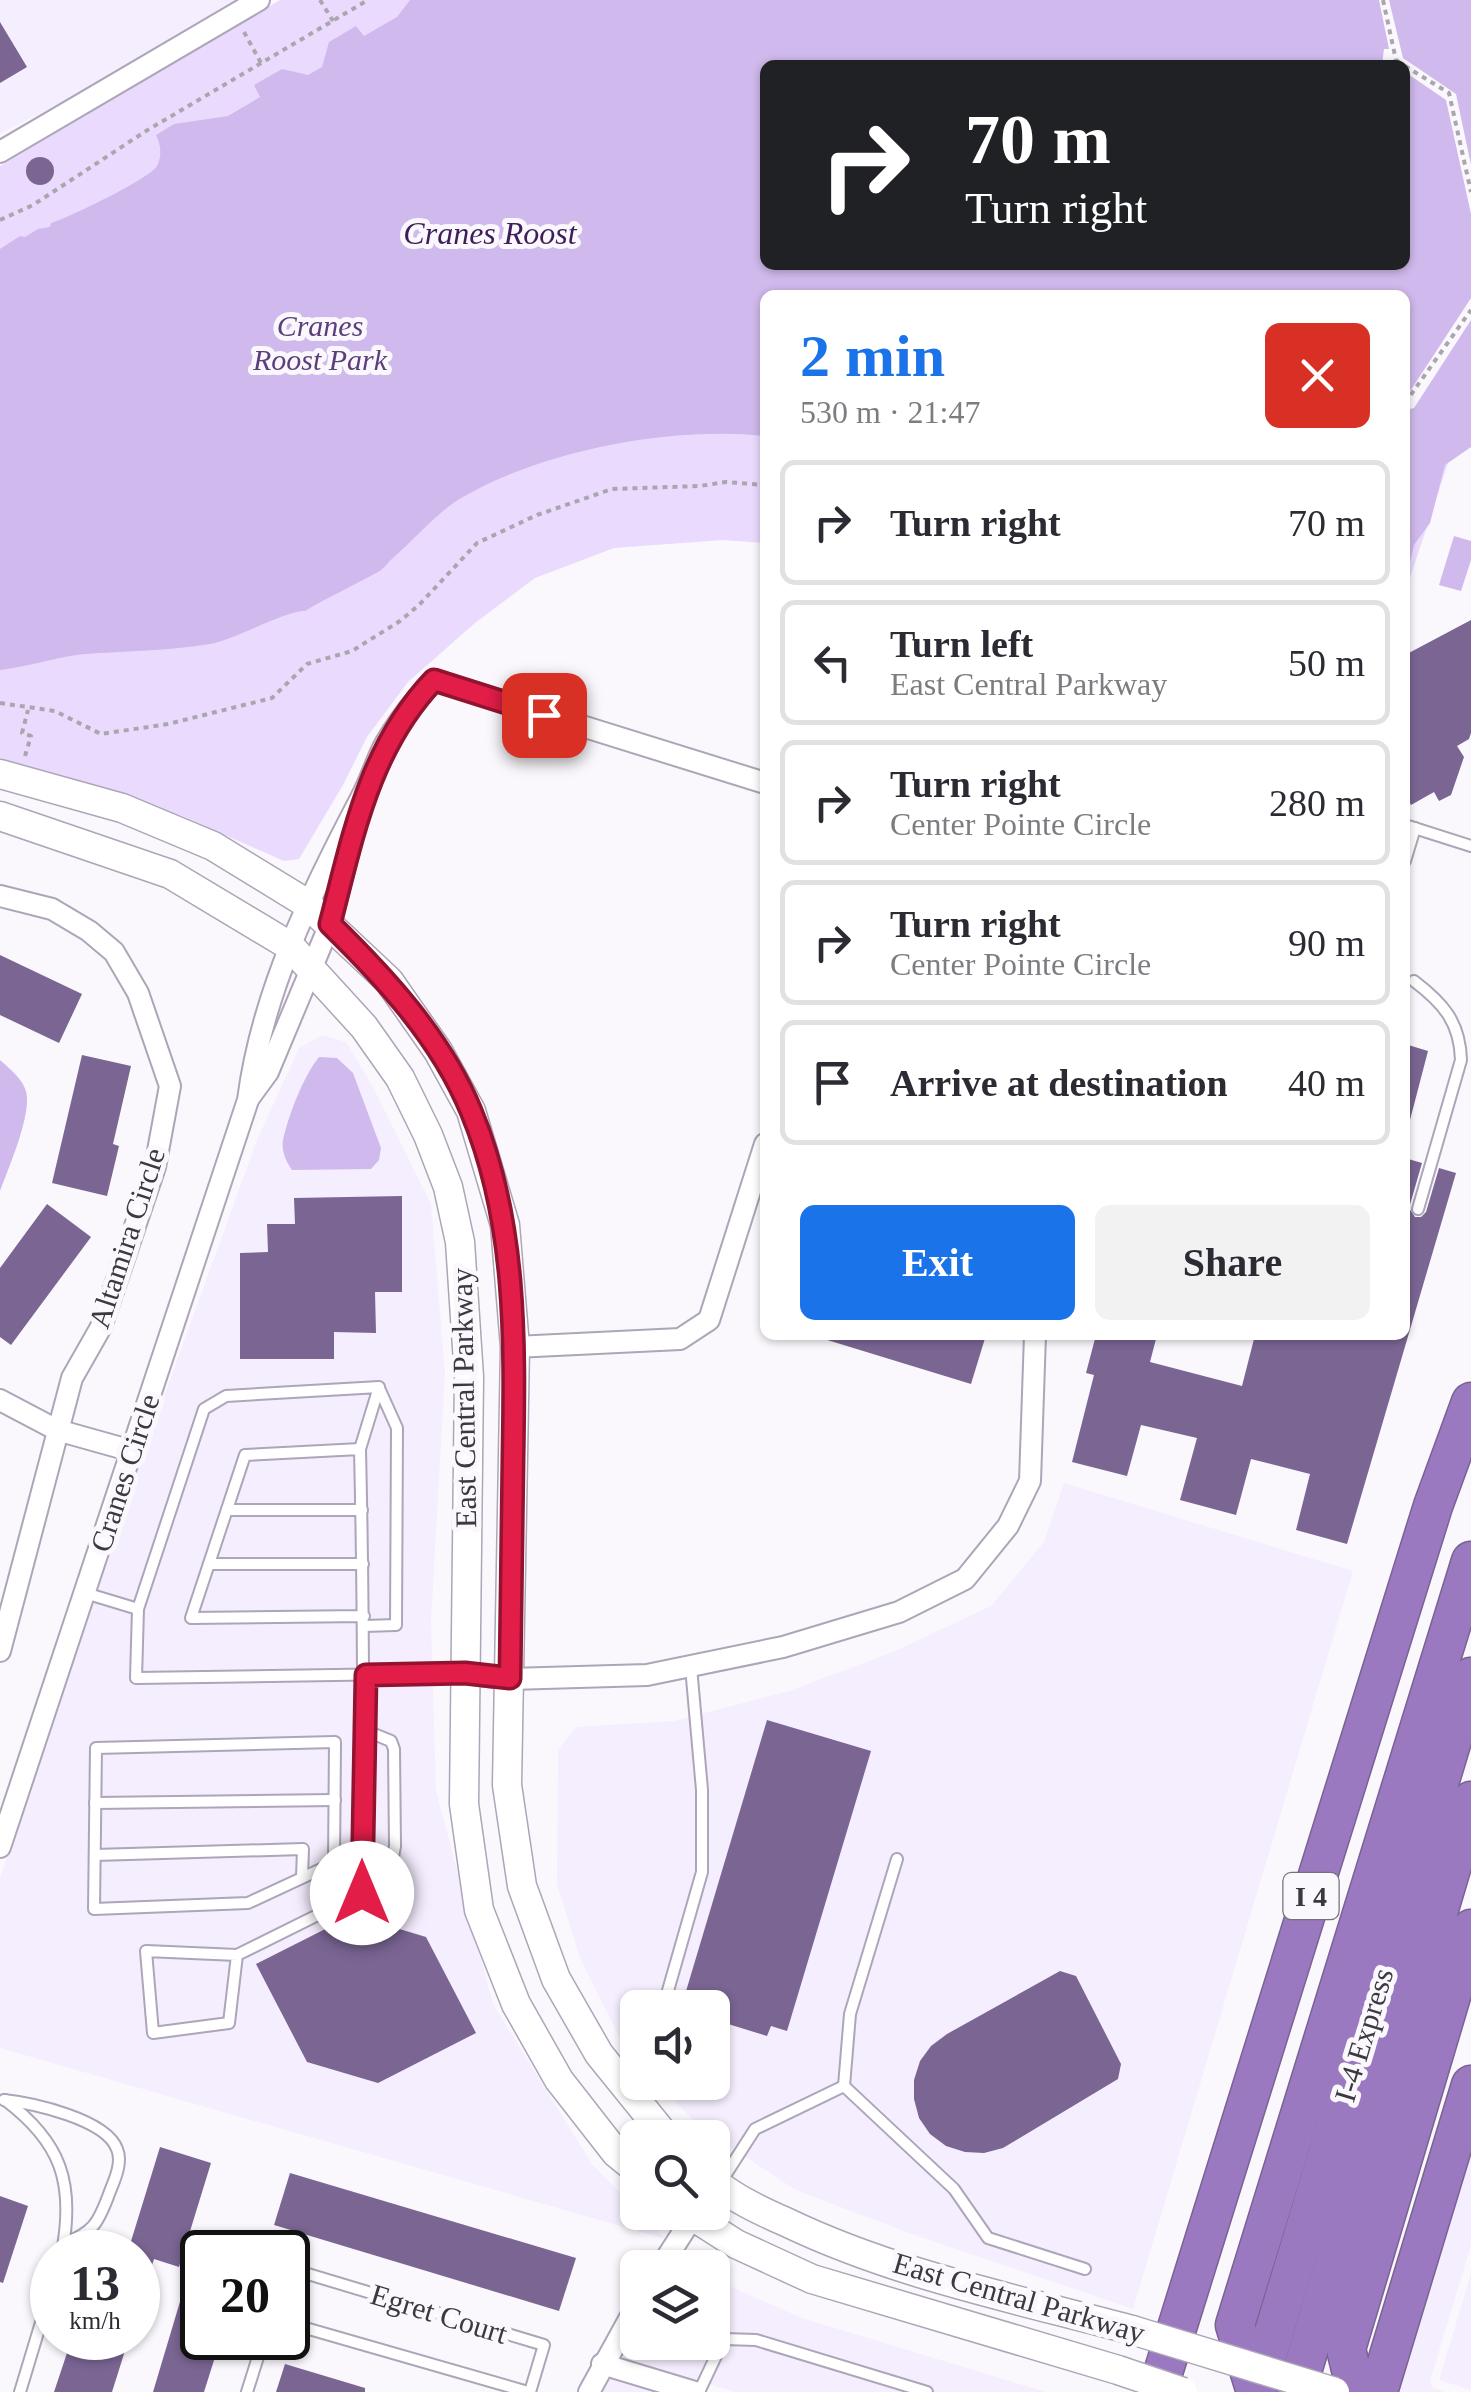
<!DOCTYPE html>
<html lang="en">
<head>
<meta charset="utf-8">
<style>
	:root { --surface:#fff; --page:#f2f2f3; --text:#2b2b33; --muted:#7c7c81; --line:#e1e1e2; --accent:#1a73e8 }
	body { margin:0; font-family:"Times New Roman",serif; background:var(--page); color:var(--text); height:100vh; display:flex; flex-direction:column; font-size:38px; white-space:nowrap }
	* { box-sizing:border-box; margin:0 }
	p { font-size:32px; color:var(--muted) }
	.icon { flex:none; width:55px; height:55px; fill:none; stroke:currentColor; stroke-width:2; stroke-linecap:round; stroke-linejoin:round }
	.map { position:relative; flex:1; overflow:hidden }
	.panel { position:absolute; left:760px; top:290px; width:650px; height:1050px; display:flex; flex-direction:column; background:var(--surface); border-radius:15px; box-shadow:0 2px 8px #0004 }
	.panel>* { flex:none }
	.banner { position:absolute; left:760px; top:60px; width:650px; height:210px; border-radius:15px; box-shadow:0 2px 8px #0004; background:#202124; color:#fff; overflow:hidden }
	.tools { position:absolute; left:620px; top:1990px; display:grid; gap:20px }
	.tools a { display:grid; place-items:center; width:110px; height:110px; border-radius:15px; background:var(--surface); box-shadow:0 2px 8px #0004; font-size:50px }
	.speed { position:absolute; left:30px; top:2230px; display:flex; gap:20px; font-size:50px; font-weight:700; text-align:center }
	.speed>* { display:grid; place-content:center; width:130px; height:130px; border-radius:50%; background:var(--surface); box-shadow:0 2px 8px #0004; line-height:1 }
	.speed small { font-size:25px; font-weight:400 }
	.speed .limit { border:5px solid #111; border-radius:15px; background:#fff; color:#111 }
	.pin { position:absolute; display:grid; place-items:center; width:85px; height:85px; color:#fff; margin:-42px; border-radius:20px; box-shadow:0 5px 15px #0006 }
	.me { position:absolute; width:110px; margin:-55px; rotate:0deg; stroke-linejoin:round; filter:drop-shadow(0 0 8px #0008) }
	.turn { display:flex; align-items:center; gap:35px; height:210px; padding:0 40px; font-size:45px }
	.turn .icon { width:130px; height:130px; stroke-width:2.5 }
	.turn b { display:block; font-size:70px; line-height:85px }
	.round { display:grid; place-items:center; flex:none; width:105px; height:105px; border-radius:15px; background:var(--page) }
	.headline { display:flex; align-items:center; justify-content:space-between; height:170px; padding:0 40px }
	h1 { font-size:60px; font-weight:600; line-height:75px; color:var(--accent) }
	.cta { display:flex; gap:20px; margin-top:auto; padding:20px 40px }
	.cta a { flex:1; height:115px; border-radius:15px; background:var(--accent); color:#fff; font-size:40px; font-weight:600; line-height:115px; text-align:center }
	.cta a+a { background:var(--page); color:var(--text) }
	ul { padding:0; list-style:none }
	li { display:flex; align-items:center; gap:30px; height:125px; margin:0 20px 15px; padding:0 20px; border:5px solid var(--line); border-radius:15px }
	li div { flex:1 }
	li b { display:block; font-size:38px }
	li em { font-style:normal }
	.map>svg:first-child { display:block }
	.built { fill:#f5eefe }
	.green { fill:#eadbfe; fill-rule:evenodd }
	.water { fill:#d0b9ec; fill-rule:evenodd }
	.pier { fill:#faf8fc }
	.building { fill:#7a6593 }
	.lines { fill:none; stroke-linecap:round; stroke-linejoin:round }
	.service-casing { stroke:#ada5b8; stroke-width:14 }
	.minor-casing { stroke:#ada5b8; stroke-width:24 }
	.secondary-casing { stroke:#ada5b8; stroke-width:31 }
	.motorway-casing { stroke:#796294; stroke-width:41 }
	.path { stroke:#a9a7ad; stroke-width:4; stroke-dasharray:5 5; stroke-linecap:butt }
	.service { stroke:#fff; stroke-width:10 }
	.minor { stroke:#fff; stroke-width:20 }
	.secondary { stroke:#fff; stroke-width:28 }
	.motorway { stroke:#9b79c1; stroke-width:38 }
	.secondary-bridge-casing { stroke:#ada5b8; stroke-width:31; stroke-linecap:butt }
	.secondary-bridge { stroke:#fff; stroke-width:28 }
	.route-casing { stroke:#92132f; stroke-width:25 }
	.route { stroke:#e11d48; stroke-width:18 }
	.labels { text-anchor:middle; stroke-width:10; stroke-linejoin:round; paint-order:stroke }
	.shield { fill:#faf8fc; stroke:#747278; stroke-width:2.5 }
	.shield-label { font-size:28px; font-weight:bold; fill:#3b3840 }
	.park-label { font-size:30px; font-style:italic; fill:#5d3e7d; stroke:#faf8fc }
	.street-label { font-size:30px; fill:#3b3840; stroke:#faf8fc }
	.water-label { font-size:32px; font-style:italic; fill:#3d1e5a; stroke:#faf8fc }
</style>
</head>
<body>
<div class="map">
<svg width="1471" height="2392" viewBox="0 0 1471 2392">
	<rect width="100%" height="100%" fill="#faf8fc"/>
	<g class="built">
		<path d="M0 0H242L101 82 0 134Z"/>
		<path d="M322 1035 346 1042 373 1087 431 1204 445 1373 431 1620 436 1791 493 2004 592 2164 666 2239 0 2048V1878L139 1465 257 1140 299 1048Z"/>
		<path d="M1064 1483 1353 1571 1133 2309 909 2233 796 2190 701 2128 657 2083 712 2082V2008H638L637 2063 626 2051 580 1958 557 1884 558 1750 576 1727 674 1721 789 1691 893 1652 991 1606 1044 1542Z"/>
		<path d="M1471 2142V2245L1430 2381 1432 2387 1444 2392H1395Z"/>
		<path d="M1471 2274V2390L1439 2380Z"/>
		<path d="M713 2279 802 2318 1046 2392H735L618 2356 637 2324 638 2342H712Z"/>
		<path d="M607 2377 657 2392H600Z"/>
	</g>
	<path class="green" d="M280 0H1471L1449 460 1405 593V295H765V543L723 540 614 548 535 578 475 623 408 682 367 737 343 785 299 859 284 861 182 816 0 759V166ZM765 65H1405V265H765Z"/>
	<g class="water">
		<path d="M410 0H1471V447L1445 465 1430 523 1414 545 1405 582V295H765V436C672 426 544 450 463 497 438 511 416 538 394 557 389 561 384 569 378 572 355 585 328 597 305 611 287 610 236 639 210 644 169 651 126 651 85 654 59 656 28 667 0 670V249L20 236 25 237 38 229 50 227 51 223C66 219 151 178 157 166 162 156 161 145 156 135L174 124 228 116 260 97 254 85 282 69 308 75 322 67 329 42 356 26 364 36 397 17ZM765 65H1405V265H765Z"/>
		<path d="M1454 536 1471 541V560L1461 591 1439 585Z"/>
		<path d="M319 1057 337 1058 353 1073 381 1148 379 1160 371 1169 292 1170C286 1162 281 1150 283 1140 288 1116 304 1075 319 1057Z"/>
		<path d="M0 1060C11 1070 27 1082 27 1098 28 1123 9 1167 0 1191Z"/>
	</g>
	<g class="pier">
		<path d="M1379 0H1389L1403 58 1456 94 1471 165V214L1446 100 1405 72V65H1382L1384 49H1389Z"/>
		<path d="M1471 298V320L1414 408 1405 410V399Z"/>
	</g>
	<g class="building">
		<path d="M0 22 27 67 0 83Z"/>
		<circle cx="40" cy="171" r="14"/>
		<path d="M1471 620V733L1469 739 1457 746 1464 757 1451 795 1439 801 1434 792 1411 805 1405 794V655Z"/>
		<path d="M0 955 82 994 59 1043 0 1015Z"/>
		<path d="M1405 1044 1428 1051 1410 1120 1405 1119Z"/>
		<path d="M82 1055 131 1066 113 1144 119 1146 107 1196 52 1183Z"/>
		<path d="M1405 1158 1422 1163 1409 1208 1415 1217H1421L1426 1212 1439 1168 1456 1173 1347 1544 1296 1530 1310 1474 1251 1459 1236 1515 1180 1500 1197 1438 1141 1425 1127 1476 1072 1462 1094 1375 1086 1373 1096 1335H1157L1150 1362 1242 1386 1255 1335H1405Z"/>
		<path d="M402 1196V1292H375L376 1333 334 1332V1359H240V1253L268 1252 267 1224H295L294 1198Z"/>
		<path d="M47 1204 91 1237 11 1345 0 1337V1268Z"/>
		<path d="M824 1335H986L971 1384 824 1339Z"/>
		<path d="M767 1720 871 1751 787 2031 771 2026 767 2036 712 2019V2008H681Z"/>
		<path d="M353 1915 426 1937 476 2033 378 2083 307 2062 256 1964Z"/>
		<path d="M1060 1971 1076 1976 1121 2064 1118 2079 1003 2148 984 2153 965 2152 946 2146 930 2134 919 2118 914 2099V2080L920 2061 931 2046 947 2034Z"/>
		<path d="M160 2147 211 2163 179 2267 154 2259 141 2299 138 2298V2252L128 2251Z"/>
		<path d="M290 2173 576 2258 559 2311 274 2225Z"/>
		<path d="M0 2196 28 2206 3 2283 0 2282Z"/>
		<path d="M182 2295 202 2301V2338H221L204 2392H153Z"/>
		<path d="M72 2338H129L112 2392H54Z"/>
		<path d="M285 2364 365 2388V2392H276Z"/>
	</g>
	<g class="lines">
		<g class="service-casing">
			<g id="service">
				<path d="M1405 825 1471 846"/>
				<path d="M1405 861 1415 828"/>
				<path d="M1414 981C1443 1003 1460 1022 1461 1060L1418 1209"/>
				<path d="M227 1510H362"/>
				<path d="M209 1564H363"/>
				<path d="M85 1593 138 1609 136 1678 464 1673"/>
				<path d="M138 1609 204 1409 226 1396 379 1387 360 1449"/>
				<path d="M364 1626 396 1625 397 1428 379 1388"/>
				<path d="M95 1803 335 1800"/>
				<path d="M95 1855 303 1849 302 1877"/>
				<path d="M334 1863 335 1742 96 1748 94 1909 248 1903 362 1850C364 1716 363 1583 360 1449L245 1455 191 1618 364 1616"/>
				<path d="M362 1893 389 1879 395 1846 394 1749 391 1741 364 1730"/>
				<path d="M237 1955 146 1951 153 2033 229 2023 237 1955 362 1893V1850"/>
				<path d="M663 2008 702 1872V1790L691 1667"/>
				<path d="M712 2079 716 2083"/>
				<path d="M844 2086 850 2014 897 1859"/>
				<path d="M4 2100C32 2103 106 2119 117 2149 123 2163 114 2181 109 2194 98 2224 93 2232 64 2244"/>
				<path d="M5 2100C61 2142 75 2183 62 2252"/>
				<path d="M719 2185 755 2129 844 2086 954 2189 988 2238 1085 2269"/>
				<path d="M288 2268 544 2345 530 2392"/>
				<path d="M288 2323 528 2392"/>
				<path d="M20 2392 52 2286"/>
				<path d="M247 2392 264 2338"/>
				<path d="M699 2392 724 2339 756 2340 927 2392"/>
			</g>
		</g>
		<g class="minor-casing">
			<g id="minor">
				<path d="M0 152 259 0"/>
				<path d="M0 896 52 909 89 931 114 952 138 993 170 1086 155 1167 101 1327 72 1378 0 1651"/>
				<path d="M249 1098 268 1072 330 924 356 824"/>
				<path d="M515 1347 680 1339 709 1320 765 1144"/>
				<path d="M0 1400 57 1430 132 1451"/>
				<path d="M465 1673 510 1679 647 1675 783 1647 899 1612 965 1579 1008 1526 1030 1481 1035 1335"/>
				<path d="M0 1847 248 1100C262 992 311 893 361 798 370 782 375 764 383 748 396 724 415 700 434 680L765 783"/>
				<path d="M660 2268 696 2212"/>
				<path d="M602 2364 695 2392"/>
				<path d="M589 2392 638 2303"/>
			</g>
		</g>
		<g class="secondary-casing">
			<g id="secondary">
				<path d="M0 774 122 808 213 846 306 903 389 981 438 1051 471 1111 505 1225 515 1347 507 1785 522 1886 556 1979 599 2054 667 2138"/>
				<path d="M0 816 170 874 290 946 364 1027 400 1078 428 1135 448 1187 460 1242 469 1377 464 1804 479 1910 516 2004 559 2080 616 2153 638 2171"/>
				<path d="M712 2180C733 2198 761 2211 786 2222 894 2274 1017 2299 1132 2330"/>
				<path d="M686 2212 736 2244 812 2279 1118 2370"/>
			</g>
		</g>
		<g class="motorway-casing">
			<g id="motorway">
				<path d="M1157 2392 1433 1506 1471 1402"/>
				<path d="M1256 2392 1235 2325 1471 1561"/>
				<path d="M1256 2392 1471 1677"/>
				<path d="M1296 2392 1471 1801"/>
				<path d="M1365 2392 1354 2382 1346 2349 1471 1929"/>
				<path d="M1378 2392 1471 2085"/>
			</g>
		</g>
		<g class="path">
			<path d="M320 0 333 21"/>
			<path d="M1383 0 1396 60 1404 65"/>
			<path d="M244 32 261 63"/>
			<path d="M1405 66 1449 93 1471 192"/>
			<path d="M0 220 33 205 146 131 368 0"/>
			<path d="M1405 403 1471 310"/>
			<path d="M0 703 55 711 101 734 168 724 272 698 307 664 352 651 400 621 419 605 477 543 537 515 612 489 700 486 726 482 765 485"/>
			<path d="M25 756 31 736 22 733 28 710"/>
		</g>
		<use href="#service" class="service"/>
		<use href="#minor" class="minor"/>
		<use href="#secondary" class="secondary"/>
		<use href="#motorway" class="motorway"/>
		<g class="secondary-bridge-casing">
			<g id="secondary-bridge">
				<path d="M1132 2330 1335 2392"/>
				<path d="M1118 2370 1183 2392"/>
			</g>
		</g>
		<use href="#secondary-bridge" class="secondary-bridge"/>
	</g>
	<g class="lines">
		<g class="route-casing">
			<path id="route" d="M362 1893 366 1675 465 1673 510 1678C511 1605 512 1531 513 1457 515 1340 517 1221 471 1111 441 1038 385 978 330 924 353 836 369 748 434 680L544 715"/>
		</g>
		<use href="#route" class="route"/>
	</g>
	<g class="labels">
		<rect class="shield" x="1283.5" y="1873" width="55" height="46" rx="8"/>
		<g class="shield-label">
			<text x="1311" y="1906">I 4</text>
		</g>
		<g class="park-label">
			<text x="320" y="336">Cranes<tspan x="320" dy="34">Roost Park</tspan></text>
		</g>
		<g class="street-label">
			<text transform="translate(127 1238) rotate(-72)" y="10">Altamira Circle</text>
			<text transform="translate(464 1398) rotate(-91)" y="10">East Central Parkway</text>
			<text transform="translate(125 1473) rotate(-72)" y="10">Cranes Circle</text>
			<text transform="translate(1364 2035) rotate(-73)" y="10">I-4 Express</text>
			<text transform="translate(1019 2298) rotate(16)" y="10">East Central Parkway</text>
			<text transform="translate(439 2314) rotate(17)" y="10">Egret Court</text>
		</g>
		<g class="water-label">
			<text x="490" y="244">Cranes Roost</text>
		</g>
	</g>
</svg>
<div class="tools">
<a><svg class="icon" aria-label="sound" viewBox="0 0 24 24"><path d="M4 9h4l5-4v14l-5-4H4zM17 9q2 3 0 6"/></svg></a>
<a><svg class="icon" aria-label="search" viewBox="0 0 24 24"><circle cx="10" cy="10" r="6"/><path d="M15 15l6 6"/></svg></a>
<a><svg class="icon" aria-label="layers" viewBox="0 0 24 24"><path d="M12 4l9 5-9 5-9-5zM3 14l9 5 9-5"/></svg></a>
</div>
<div class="speed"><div>13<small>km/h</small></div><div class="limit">20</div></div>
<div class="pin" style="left:544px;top:715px;background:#d93025"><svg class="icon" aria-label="arrive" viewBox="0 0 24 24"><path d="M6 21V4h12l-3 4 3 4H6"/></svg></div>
<svg class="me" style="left:362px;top:1893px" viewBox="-20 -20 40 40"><circle r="19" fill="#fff"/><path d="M0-13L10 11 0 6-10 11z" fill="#e11d48"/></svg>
<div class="banner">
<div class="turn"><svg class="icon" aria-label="right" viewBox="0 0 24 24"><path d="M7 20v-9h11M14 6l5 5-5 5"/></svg><div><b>70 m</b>Turn right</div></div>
</div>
<section class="panel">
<div class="headline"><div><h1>2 min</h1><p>530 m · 21:47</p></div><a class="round" style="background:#d93025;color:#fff"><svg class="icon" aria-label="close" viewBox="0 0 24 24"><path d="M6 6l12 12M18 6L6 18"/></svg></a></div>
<ul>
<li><svg class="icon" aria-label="right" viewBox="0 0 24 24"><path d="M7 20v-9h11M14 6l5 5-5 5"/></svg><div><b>Turn right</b></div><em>70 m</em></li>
<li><svg class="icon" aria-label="left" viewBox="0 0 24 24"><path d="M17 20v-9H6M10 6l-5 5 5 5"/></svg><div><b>Turn left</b><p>East Central Parkway</p></div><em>50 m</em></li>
<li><svg class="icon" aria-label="right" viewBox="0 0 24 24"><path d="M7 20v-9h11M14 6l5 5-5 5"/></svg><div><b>Turn right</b><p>Center Pointe Circle</p></div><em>280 m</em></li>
<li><svg class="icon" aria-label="right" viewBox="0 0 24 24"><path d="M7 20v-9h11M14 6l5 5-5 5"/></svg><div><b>Turn right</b><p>Center Pointe Circle</p></div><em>90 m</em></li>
<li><svg class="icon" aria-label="arrive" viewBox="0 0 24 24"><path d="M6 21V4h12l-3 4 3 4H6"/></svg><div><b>Arrive at destination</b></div><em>40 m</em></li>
</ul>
<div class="cta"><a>Exit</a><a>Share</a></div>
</section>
</div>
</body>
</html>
